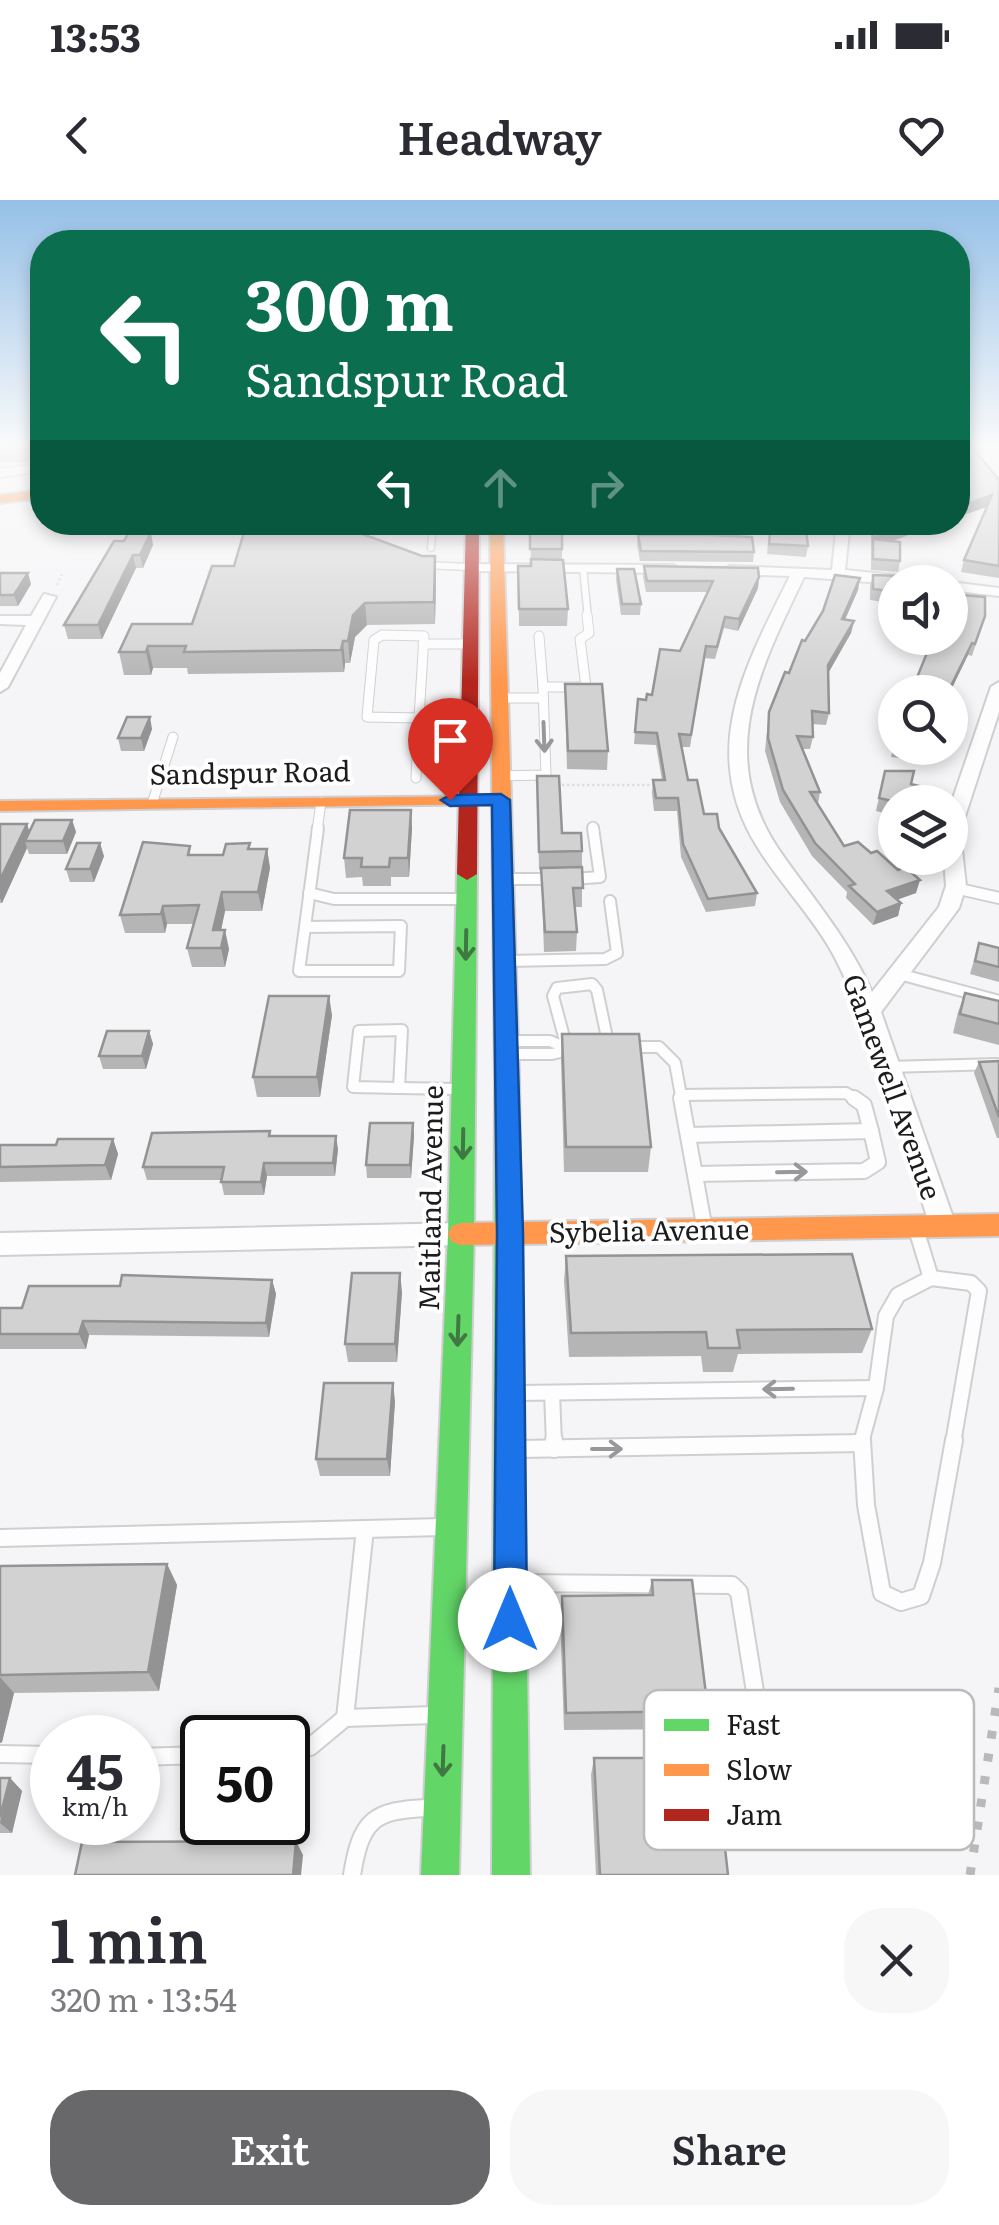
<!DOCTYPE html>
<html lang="en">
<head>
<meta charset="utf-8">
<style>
	:root { --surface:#fff; --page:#f7f7f7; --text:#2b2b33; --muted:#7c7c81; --accent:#686769 }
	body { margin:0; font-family:Literata,serif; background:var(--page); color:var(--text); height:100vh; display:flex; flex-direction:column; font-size:38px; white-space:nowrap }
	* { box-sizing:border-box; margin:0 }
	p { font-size:32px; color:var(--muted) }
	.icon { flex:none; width:55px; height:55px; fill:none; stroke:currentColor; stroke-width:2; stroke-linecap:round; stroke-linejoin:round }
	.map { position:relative; height:1675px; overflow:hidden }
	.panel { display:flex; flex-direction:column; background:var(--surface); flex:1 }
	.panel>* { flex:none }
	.banner { position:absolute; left:30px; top:30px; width:940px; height:305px; border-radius:40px; box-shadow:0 5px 15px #0003; background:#0b6e4f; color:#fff; overflow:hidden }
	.fabs { position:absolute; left:878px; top:365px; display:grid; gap:20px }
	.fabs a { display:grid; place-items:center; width:90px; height:90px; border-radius:50%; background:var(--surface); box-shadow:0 5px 15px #0003; font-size:50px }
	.speed { position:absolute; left:30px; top:1515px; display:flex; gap:20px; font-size:50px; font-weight:700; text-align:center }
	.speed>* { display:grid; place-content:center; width:130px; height:130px; border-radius:50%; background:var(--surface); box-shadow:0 5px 15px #0003; line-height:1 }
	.speed small { font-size:25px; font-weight:400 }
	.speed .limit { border:5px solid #111; border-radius:15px; background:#fff; color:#111 }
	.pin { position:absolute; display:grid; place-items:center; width:85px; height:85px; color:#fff; margin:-102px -42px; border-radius:50% 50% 50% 0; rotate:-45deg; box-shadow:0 0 10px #0007 }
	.pin .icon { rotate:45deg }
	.me { position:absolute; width:110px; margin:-55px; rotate:0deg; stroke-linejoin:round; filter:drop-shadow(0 0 8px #0008) }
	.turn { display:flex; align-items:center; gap:35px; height:210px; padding:0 50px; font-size:45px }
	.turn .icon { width:130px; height:130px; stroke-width:2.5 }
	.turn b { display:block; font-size:70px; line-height:85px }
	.lanes { display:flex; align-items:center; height:95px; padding:0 50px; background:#0003; justify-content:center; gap:50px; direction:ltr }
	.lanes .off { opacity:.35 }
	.round { display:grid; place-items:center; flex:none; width:105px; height:105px; border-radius:40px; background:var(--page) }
	.summary { display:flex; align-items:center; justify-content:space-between; height:170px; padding:0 50px }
	h1 { font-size:60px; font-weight:600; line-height:75px }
	.primary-button { display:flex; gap:20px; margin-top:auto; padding:20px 50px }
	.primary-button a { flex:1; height:115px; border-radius:40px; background:var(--accent); color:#fff; font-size:40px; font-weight:600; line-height:115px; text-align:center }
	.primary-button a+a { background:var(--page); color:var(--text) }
	.status { display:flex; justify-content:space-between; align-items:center; height:70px; padding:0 50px; background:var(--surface); direction:ltr }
	.status svg { height:28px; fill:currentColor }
	header { display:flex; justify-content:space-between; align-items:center; height:130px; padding:0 50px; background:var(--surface); font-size:45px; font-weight:600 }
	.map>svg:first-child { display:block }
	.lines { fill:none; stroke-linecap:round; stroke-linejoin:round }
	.lane-far4-casing { stroke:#cfced0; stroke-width:9 }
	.lane-far3-casing { stroke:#cfced0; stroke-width:11 }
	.lane-far2-casing { stroke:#cfced0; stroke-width:14 }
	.lane-far1-casing { stroke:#cfced0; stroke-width:18 }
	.lane-casing { stroke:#cfced0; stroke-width:20 }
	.street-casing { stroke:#cfced0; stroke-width:4 }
	.fast-casing { stroke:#cfced0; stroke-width:4 }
	.slow-casing { stroke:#cfced0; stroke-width:4 }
	.jam-casing { stroke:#cfced0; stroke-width:4 }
	.path { stroke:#ddddde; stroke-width:2.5; stroke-dasharray:2.5 2.5; stroke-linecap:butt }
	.lane-far4 { stroke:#fefdfe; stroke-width:6 }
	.lane-far3 { stroke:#fefdfe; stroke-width:9 }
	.lane-far2 { stroke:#fefdfe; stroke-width:10 }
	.lane-far1 { stroke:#fefdfe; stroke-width:14 }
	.lane { stroke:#fefdfe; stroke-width:16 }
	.street { fill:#fefdfe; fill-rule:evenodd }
	.fast { fill:#63d668; fill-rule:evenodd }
	.slow { fill:#ff974d; fill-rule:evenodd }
	.jam { fill:#b3261e; fill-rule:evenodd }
	.rail { stroke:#bab9ba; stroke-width:9; stroke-dasharray:8 15; stroke-linecap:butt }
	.wall { fill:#b5b5b5 }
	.shaded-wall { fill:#939394 }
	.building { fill:#d2d2d3; stroke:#939394; stroke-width:2.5 }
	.oneway { stroke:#989799 }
	.oneway2 { stroke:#407842 }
	.route { fill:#1a73e8; stroke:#114b97; stroke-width:2.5 }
	.labels { text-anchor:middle; stroke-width:8; stroke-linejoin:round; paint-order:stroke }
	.street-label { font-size:28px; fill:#1c1b1d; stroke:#fff }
	.key { fill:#fff; stroke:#bbb; stroke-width:2.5 }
	.key-label { font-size:28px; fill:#1c1b1d }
</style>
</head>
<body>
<div class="status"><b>13:53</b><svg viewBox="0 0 49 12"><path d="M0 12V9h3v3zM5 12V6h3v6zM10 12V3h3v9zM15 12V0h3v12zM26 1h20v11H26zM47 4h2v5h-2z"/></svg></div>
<header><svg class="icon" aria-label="back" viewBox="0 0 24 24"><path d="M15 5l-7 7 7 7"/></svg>Headway<svg class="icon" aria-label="heart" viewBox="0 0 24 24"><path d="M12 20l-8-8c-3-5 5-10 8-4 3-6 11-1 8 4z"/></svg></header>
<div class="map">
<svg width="999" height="1675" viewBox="0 0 999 1675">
	<rect width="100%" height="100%" fill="#f5f4f6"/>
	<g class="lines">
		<g class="lane-far4-casing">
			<g id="lane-far4">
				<path d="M370 322V348"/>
				<path d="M496 324 582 323"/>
				<path d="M431 348 433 322"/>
				<path d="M423 365 471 367"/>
				<path d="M583 368 588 418"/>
			</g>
		</g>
		<g class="lane-far3-casing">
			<g id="lane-far3">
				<path d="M382 435 424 436 419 518 367 517 374 440Z"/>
				<path d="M539 436 543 487H586L580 439 589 433 587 415"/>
				<path d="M423 444H470"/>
				<path d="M499 498H543"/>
				<path d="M419 518H469"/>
				<path d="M501 576 546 575 543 487"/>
				<path d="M416 578 419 518"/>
				<path d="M152 604 173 537"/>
				<path d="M593 627 594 631"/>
				<path d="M317 631 321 602"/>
			</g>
		</g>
		<g class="lane-far2-casing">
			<g id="lane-far2">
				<path d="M503 679H553"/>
				<path d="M572 679 600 677 593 628"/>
				<path d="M955 688 999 698"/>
				<path d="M309 693 334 699H464"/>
				<path d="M401 726 399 771H299L305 727Z"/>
				<path d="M305 727 318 628"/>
				<path d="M508 761 605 759 617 753 610 701"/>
				<path d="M899 774 999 801"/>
				<path d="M402 830 399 888 353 887 359 831Z"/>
				<path d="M507 841H550L567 848"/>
				<path d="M624 847H659L675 863 682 901"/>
				<path d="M567 848 553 796 557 788 592 784 597 790 609 847"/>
				<path d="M510 854H552L576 848"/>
				<path d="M887 867 999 864"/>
				<path d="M399 888 459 889"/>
				<path d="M681 895 846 893 858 901"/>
			</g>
		</g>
		<g class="lane-far1-casing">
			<g id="lane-far1">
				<path d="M681 898 705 1030"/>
				<path d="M854 898 864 905 871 931"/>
				<path d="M688 935 871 931 878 962 864 971 695 974"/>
				<path d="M916 1029 931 1078"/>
				<path d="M931 1078 971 1083 979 1091 953 1243"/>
				<path d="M520 1193 876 1188"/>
				<path d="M552 1193 554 1243"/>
				<path d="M861 1243 876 1188 886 1116 898 1095 931 1078"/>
			</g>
		</g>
		<g class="lane-casing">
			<g id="lane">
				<path d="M554 1240V1249"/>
				<path d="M862 1240 866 1305 882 1393 901 1402 921 1396 932 1363 954 1240"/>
				<path d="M518 1249 861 1243"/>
				<path d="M0 1338 365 1329"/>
				<path d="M520 1383 732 1385 739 1392 756 1498"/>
				<path d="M434 1515 345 1518 365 1329 442 1327"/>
				<path d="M288 1549 310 1547 345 1518"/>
				<path d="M0 1554 52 1555"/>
				<path d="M138 1557 202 1555"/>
				<path d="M352 1675C361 1620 373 1610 428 1608"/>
			</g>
		</g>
		<g class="street-casing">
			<g id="street">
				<path d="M42 264V271L0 277V269Z"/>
				<path d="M837 322H850L845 370 924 378 931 382 895 384 804 377C758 473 713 559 784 657 816 702 850 742 872 792L939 707 946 686 944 658H950V607L991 487 999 482V512L960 632 966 686 959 708 881 812 956 1026 952 1033 943 1037 934 1033 930 1026C900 934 877 838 833 754 812 716 781 685 758 648 697 552 745 466 790 376L730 374 723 370 730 366 832 370Z"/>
				<path d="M466 364 673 365 680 369 673 373 471 371 464 367Z"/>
				<path d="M947 382H950L999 388V396L950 390V382Z"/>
				<path d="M44 394 56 397 8 487 0 492V473L26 425 0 424V416H31Z"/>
				<path d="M461 1023 470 1026 474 1034 470 1042 461 1045 0 1055V1033Z"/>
			</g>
		</g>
		<g class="fast-casing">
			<g id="fast">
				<path d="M467 668 477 674 474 1034 459 1675H421L448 1034 457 674Z"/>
				<path d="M507 871 515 874 519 880 530 1675H492L495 880 499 874Z"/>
			</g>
		</g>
		<g class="slow-casing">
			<g id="slow">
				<path d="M42 290V298L0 303V295Z"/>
				<path d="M490 322H503L519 880 515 886H499L495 880 492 604 0 611V601L492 596Z"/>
				<path d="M999 1014V1036L461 1045 452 1042 448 1034 452 1026 461 1023Z"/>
			</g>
		</g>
		<g class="jam-casing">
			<path id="jam" d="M466 322H479L477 674 467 680 457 674Z"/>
		</g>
		<g class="path">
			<path d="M57 385 62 374"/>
			<path d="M557 585H657"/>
		</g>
		<use href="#lane-far4" class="lane-far4"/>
		<use href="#lane-far3" class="lane-far3"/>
		<use href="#lane-far2" class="lane-far2"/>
		<use href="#lane-far1" class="lane-far1"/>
		<use href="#lane" class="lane"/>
		<use href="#street" class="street"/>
		<use href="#fast" class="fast"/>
		<use href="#slow" class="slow"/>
		<use href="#jam" class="jam"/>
		<path class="rail" d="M970 1675 999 1488"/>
	</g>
	<g class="wall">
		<rect x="0" y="248" width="42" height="14"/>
		<path d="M958 248 999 280V378L961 372 964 360 987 307 958 317Z"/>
		<path d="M530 322H562V360L568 409 567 426H519L518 366H531Z"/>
		<path d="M666 322H704L703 331Z"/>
		<path d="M770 322H812L811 326 806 325 808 346 806 357 767 354Z"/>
		<path d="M873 322H943L893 341 900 361 898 372 871 370V332Z"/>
		<path d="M357 332 436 377 435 424 367 425 355 437 350 463H345L344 472 188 474 187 468H153L151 475H124L119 452 192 424 234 366Z"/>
		<path d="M638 335 754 352 753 362 640 361 637 345Z"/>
		<path d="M114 341 153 345 143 368H136L102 439H68L64 425Z"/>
		<path d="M644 366 759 377 758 388 738 431 724 428 715 459 704 458 690 547H682L688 580 704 614 719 628 757 693 755 706 706 712 681 657 677 611H654L652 593 653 580H662L656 545 634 544 638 499 646 500 652 495 680 451 708 392H646L643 377Z"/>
		<path d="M617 369 641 404 640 415H621L616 380Z"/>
		<path d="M0 373 31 384 18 406H0Z"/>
		<path d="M873 375 895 382V404L870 400V386Z"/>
		<path d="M858 390 845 419 854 421 851 433 828 473 829 513 826 525 812 524 813 537 810 549H802L820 592 818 604 844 646 916 693 897 700 901 703 898 716 873 725 846 698 847 692 812 656 780 602 765 551 769 512 789 473Z"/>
		<path d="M985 416 972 456 968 455 950 492H913L916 480Z"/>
		<path d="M565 484 608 551 607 570 567 569Z"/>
		<path d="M152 529 144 551H121L118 538Z"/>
		<path d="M895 543V548H930L926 561 891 557Z"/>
		<path d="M885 571 911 584 923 587 918 602H895V616L876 611Z"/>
		<path d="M537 576 562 633 582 651V707H575L577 732 576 751 544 752 541 669 539 670Z"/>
		<path d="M72 620 76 632 67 654H29L27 648 2 703H0V624H27L29 632Z"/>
		<path d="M412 628 409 677H391V686H363L362 677 346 678 344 658Z"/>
		<path d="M250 643V649H267L270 668 262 711H225L221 730 229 749 225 767H192L187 748 194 724H167L165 733H125L120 715 223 655Z"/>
		<path d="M104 656 94 682H70L66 669Z"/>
		<path d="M979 743 999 748V782L970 774Z"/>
		<path d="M965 793 999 801V845L953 833 958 812Z"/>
		<path d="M332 815 320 897H257L253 877Z"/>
		<path d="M149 831 153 844 146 869H103L99 856Z"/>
		<path d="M562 834 651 947 648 972H564L561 860Z"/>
		<path d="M999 861V938H997L974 873 979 862Z"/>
		<path d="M271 936 338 949 335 976H267L264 995H224L221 980H147L143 967Z"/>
		<path d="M414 936 411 978H367L366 965Z"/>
		<path d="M113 939 118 954 111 980 0 982V945H56Z"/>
		<path d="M566 1056 872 1129 862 1153 738 1154 733 1172H703L701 1156 569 1157 564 1081Z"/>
		<path d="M272 1080 276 1094 269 1137 89 1135 86 1149H0V1108H22L120 1086Z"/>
		<path d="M402 1092 397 1162H348L345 1144Z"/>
		<path d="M395 1201 390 1276H320L316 1259Z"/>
		<path d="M167 1364 177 1385 159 1491 14 1493 2 1542 0 1543V1366Z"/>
		<path d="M652 1380 708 1511 701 1529 564 1530 560 1416 562 1396 648 1395Z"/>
		<path d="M594 1558 728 1675H596L591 1575Z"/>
		<path d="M0 1578H10L22 1591 12 1633H0Z"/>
	</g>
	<g class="shaded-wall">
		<path d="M992 295 989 306 958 317V308Z"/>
		<path d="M916 322H943L873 348V339L871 349 873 338Z"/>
		<path d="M151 332 153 345 143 368 140 355Z"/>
		<path d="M133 355 136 368 102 439 98 425Z"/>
		<path d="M435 356 436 377 435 424 434 402Z"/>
		<path d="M28 373 31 384 18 406 14 395Z"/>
		<path d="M759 377 758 388 738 431 739 419Z"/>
		<path d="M860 378 858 390 840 431 842 419Z"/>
		<path d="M365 403 367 425 355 437 350 463 348 441 353 415Z"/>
		<path d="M854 421 851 433 826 477 828 465Z"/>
		<path d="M343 441 345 463 344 472 341 450Z"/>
		<path d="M972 443 968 455 950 492H948Z"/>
		<path d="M148 446 153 468 151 475 146 452Z"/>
		<path d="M150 517 152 529 144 551 141 538Z"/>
		<path d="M411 610 412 628 409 677 408 658Z"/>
		<path d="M72 620 76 632 67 654 63 641Z"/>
		<path d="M27 624 32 639 25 641 27 648 2 703 0 698V680Z"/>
		<path d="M100 643 104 656 94 682 90 669Z"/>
		<path d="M267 649 270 668 262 711 258 692Z"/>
		<path d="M920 680 916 693 884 704 887 691Z"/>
		<path d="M222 692 225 711 217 749 213 730Z"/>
		<path d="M901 703 898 716 873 725 877 712Z"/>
		<path d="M163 706 167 724 165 733 161 714Z"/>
		<path d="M225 730 229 749 225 767 221 748Z"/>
		<path d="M329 796 332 815 320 897 317 877Z"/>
		<path d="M149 831 153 844 146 869 142 856Z"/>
		<path d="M413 923 414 936 411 978 410 965Z"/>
		<path d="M336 936 338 949 335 976 333 963Z"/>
		<path d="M113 939 118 954 111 980 105 965Z"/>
		<path d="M264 963 267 976 264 995 261 982Z"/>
		<path d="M400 1073 402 1092 397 1162 395 1144Z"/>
		<path d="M272 1080 276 1094 269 1137 266 1123Z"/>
		<path d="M83 1121 89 1135 86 1149 79 1134Z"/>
		<path d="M393 1183 395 1201 390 1276 387 1259Z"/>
		<path d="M167 1364 177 1385 159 1491 148 1472Z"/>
		<path d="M0 1477 14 1493 2 1542 0 1543Z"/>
		<path d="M10 1578 22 1591 12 1633 0 1623Z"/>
		<path d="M296 1641 303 1655 301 1675H293Z"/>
	</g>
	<g class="building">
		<rect x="0" y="248" width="42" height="2"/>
		<path d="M958 248H973L999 280V366L964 360 992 295 958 308Z"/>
		<path d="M247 322H355L354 331 422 356H435L434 402 365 403 353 415 348 441H343L341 450 184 452 186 446H148L146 452H119L132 424H192L212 366H234Z"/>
		<rect x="530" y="322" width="32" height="27"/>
		<path d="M771 322H805L808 346 769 344Z"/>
		<path d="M873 322H916L873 338Z"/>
		<path d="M129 332H151L140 355H133L98 425H64L114 341H124Z"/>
		<path d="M638 335H708L752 337 754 352 641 351Z"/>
		<path d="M873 339 900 342V361L873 359Z"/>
		<path d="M531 359 563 360 568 409H519L518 366H531Z"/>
		<path d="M644 366 758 368 759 377 739 419 725 417 717 447 706 446 691 535 679 534 688 580H697L704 614H717L719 628 757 693 708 699 683 644 678 598H656L653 580H665L657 533 635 532 638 499 646 500 647 494 652 495 660 449 680 451 713 381H647Z"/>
		<path d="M617 369H634L641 404H622Z"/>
		<path d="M0 373H28L14 395H0Z"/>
		<path d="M835 375 860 378 842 419 854 421 828 465 829 513 812 511 813 537 797 536 820 592H810L844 646 858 642 871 653 877 651 898 670 905 667 920 680 887 691 901 703 877 712 849 686 855 684 815 643 783 590 768 538 769 512 785 472 789 473 802 440 805 441 823 411Z"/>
		<path d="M873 375 901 376V382H895V392L873 389Z"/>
		<path d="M950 394 985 397V416L975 444 972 443 948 492H919L926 482 916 480 933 438H950Z"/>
		<path d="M565 484H602L608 551H568Z"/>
		<path d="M127 517H150L141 538H118Z"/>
		<path d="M885 571H914L911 584 923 587 916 602H896L879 598Z"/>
		<path d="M537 576H559L562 633H581L582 651 539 652Z"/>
		<path d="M350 610H411L408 658H390L389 667H361L362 658H344Z"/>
		<path d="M35 620H72L63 641H25Z"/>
		<path d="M0 624H27L0 680Z"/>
		<path d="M143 642 190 646 188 655H223L226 644 250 643 248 649H267L258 692H222L213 730H225L221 748H187L199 705 163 706 161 714 120 715Z"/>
		<path d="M77 643H100L90 669H66Z"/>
		<path d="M582 667 583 688H573L577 732H545L541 668Z"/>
		<path d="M979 743 999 748V767L975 761Z"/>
		<path d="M965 793 999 801V824L960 814Z"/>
		<path d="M269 796H329L317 877H253Z"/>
		<path d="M107 831H149L142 856H99Z"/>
		<path d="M562 834H639L651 947H566Z"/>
		<path d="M999 861V917L979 862Z"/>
		<path d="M370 923H413L410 965H366Z"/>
		<path d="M270 931 269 936H336L333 963H264L261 982H221L224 967H143L152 933Z"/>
		<path d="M58 939H113L105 965 0 967V945H56Z"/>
		<path d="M852 1054 872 1129 737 1130 740 1148H708L706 1132 571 1133 566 1056Z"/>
		<path d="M352 1073H400L395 1144H345Z"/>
		<path d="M122 1075 272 1080 266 1123 83 1121 79 1134H0V1108H22L29 1086H120Z"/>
		<path d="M324 1183H393L387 1259H316Z"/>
		<path d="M167 1364 148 1472 0 1475V1366Z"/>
		<path d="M652 1380H692L708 1511 566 1513 562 1396 653 1395Z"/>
		<path d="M594 1558H715L728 1675H600Z"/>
		<path d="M0 1578H10L0 1617Z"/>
		<path d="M296 1641 293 1675H75L82 1642Z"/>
	</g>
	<defs><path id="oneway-shaft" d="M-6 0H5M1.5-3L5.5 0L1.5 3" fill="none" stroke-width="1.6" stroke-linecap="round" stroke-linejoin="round" transform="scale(2.5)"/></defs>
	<g class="oneway">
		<use href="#oneway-shaft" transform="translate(544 537) rotate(88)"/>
		<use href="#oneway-shaft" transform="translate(792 972) rotate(-1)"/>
		<use href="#oneway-shaft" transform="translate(778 1189) rotate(179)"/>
		<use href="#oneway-shaft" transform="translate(607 1249)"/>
	</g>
	<g class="oneway2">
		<use href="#oneway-shaft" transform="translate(466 745) rotate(91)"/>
		<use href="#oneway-shaft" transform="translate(463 944) rotate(91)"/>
		<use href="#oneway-shaft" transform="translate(458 1131) rotate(92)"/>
		<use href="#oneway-shaft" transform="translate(443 1561) rotate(92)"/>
	</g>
	<linearGradient id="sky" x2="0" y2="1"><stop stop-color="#95c0e8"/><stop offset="0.51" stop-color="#fafafb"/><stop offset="1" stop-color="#fafafb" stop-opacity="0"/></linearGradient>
	<rect width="999" height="482" fill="url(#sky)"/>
	<path class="route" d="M501 594 510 600 523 1033 527 1420 522 1432 510 1437 499 1432 494 1420 497 1033 492 605 450 606 441 600 450 595Z"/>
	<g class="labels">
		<g class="street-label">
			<text transform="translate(250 573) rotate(-1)" y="10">Sandspur Road</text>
			<text transform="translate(892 887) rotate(70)" y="10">Gamewell Avenue</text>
			<text transform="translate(431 998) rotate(-89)" y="10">Maitland Avenue</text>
			<text transform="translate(649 1031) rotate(-1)" y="10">Sybelia Avenue</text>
		</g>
	</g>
	<rect x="644" y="1490" width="330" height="160" rx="15" class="key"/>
	<rect x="664" y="1519" width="45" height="12" fill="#63d668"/>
	<rect x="664" y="1564" width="45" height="12" fill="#ff974d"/>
	<rect x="664" y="1609" width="45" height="12" fill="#b3261e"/>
	<g class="key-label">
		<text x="726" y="1535">Fast</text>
		<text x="726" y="1580">Slow</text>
		<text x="726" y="1625">Jam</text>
	</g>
</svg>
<div class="fabs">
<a><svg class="icon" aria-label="sound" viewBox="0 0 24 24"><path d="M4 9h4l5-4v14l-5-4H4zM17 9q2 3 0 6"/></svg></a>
<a><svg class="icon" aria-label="search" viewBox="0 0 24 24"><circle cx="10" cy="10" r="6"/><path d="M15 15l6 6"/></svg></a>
<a><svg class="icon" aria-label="layers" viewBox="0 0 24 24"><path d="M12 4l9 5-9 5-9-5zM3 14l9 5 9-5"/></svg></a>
</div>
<div class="speed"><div>45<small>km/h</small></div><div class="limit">50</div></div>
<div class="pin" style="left:450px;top:600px;background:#d93025"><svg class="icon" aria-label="arrive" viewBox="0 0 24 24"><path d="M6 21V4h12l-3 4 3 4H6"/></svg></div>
<svg class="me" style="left:510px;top:1420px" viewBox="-20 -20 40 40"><circle r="19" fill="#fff"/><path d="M0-13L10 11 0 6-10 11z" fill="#1a73e8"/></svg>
<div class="banner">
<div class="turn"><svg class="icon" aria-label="left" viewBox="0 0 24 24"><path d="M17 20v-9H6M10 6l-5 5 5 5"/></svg><div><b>300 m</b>Sandspur Road</div></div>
<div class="lanes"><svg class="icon" aria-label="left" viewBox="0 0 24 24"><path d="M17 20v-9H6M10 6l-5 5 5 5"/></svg><svg class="icon off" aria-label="ahead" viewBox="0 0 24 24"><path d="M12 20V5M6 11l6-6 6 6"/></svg><svg class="icon off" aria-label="right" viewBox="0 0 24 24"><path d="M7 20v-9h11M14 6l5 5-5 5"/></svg></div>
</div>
</div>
<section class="panel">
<div class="summary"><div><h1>1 min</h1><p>320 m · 13:54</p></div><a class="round"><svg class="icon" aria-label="close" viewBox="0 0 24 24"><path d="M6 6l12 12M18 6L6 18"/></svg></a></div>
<div class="primary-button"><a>Exit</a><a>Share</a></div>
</section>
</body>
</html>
